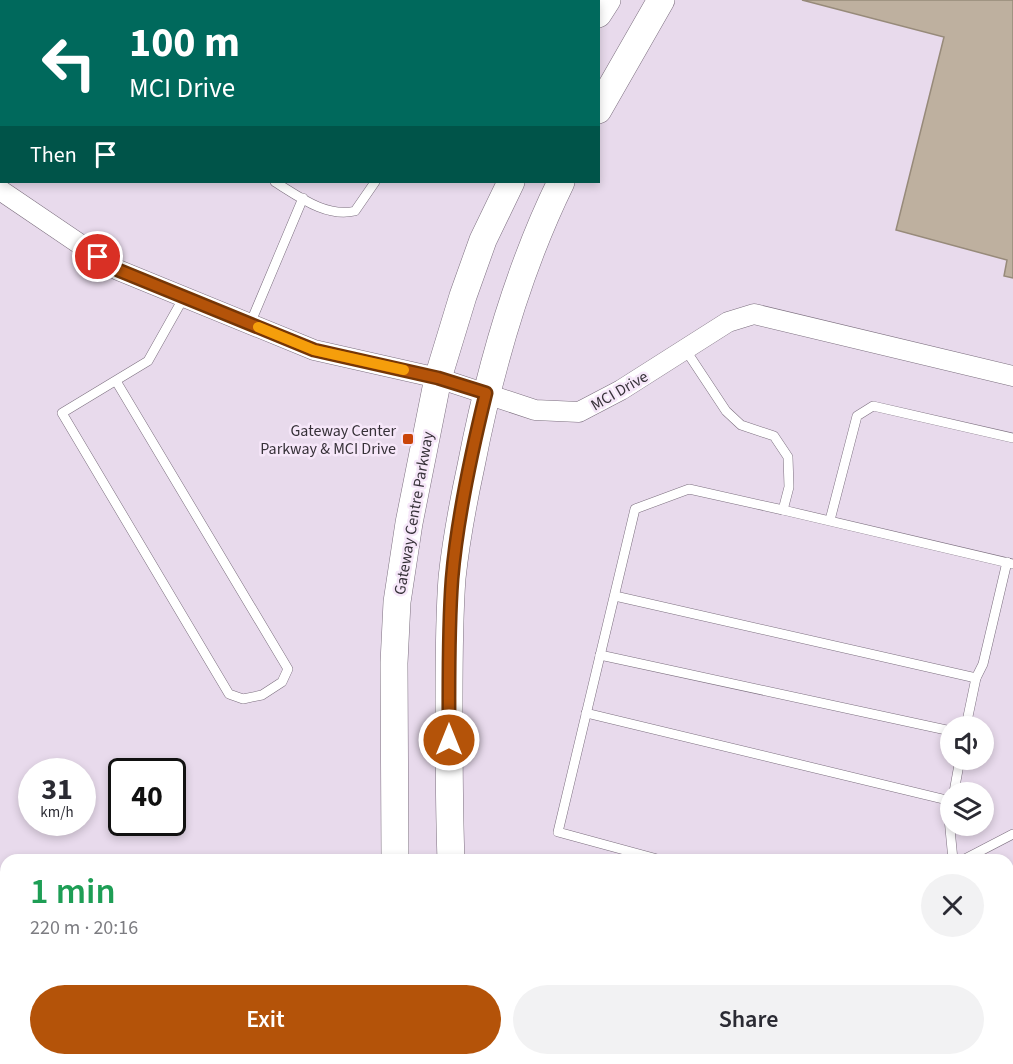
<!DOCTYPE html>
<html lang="en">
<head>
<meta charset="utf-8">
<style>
	:root { --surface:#fff; --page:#f2f2f3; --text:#2b2b33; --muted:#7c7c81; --accent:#b45309 }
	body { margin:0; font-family:"Source Sans 3",sans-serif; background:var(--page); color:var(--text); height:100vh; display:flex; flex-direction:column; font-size:22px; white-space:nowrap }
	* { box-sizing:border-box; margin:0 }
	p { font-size:20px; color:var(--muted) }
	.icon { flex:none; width:33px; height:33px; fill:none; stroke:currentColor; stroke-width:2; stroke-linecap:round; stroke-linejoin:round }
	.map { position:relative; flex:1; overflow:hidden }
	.drawer { position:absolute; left:0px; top:854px; width:1014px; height:212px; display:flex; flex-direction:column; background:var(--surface); border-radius:18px 18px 0 0; box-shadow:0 3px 9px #0003 }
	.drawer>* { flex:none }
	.guide { position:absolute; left:0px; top:0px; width:600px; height:183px; box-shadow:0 3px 9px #0003; background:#00695c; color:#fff; overflow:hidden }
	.controls { position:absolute; left:940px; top:716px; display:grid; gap:12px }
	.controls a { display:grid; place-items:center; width:54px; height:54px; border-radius:50%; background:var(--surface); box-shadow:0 3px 9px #0003; font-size:30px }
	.speed { position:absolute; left:18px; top:758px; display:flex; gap:12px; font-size:30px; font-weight:700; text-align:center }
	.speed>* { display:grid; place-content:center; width:78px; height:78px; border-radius:50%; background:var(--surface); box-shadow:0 3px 9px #0003; line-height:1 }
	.speed small { font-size:15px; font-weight:400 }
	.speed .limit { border:3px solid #111; border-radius:9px; background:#fff; color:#111 }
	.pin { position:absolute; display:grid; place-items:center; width:51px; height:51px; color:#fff; margin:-26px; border:3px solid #fff; border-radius:50%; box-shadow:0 2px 6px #0007 }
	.me { position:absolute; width:66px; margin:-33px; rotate:0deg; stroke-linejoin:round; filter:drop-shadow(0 0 4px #0008) }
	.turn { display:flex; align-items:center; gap:21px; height:126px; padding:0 30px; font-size:27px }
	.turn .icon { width:78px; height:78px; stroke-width:2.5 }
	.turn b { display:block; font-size:42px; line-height:51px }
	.then { display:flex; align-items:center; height:57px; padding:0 30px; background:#0003; gap:12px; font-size:22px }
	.round { display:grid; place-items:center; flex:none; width:63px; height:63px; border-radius:32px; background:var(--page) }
	.summary { display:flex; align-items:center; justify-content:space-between; height:102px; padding:0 30px }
	h1 { font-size:36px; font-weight:600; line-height:45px; color:#1e9e55 }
	.primary-button { display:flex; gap:12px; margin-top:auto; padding:12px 30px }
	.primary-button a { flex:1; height:69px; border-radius:36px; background:var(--accent); color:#fff; font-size:24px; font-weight:600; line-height:69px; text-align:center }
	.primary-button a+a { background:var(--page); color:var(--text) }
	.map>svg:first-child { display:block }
	.green { fill:#c9ce9a }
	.building { fill:#beb09f; stroke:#978a7a; stroke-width:1.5 }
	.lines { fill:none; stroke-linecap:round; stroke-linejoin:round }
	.lane-casing { stroke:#7c6f7f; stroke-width:10 }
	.street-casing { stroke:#7c6f7f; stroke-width:21 }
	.secondary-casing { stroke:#7c6f7f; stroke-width:28 }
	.lane { stroke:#fff; stroke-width:9 }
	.street { stroke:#fff; stroke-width:20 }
	.secondary { stroke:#fff; stroke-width:27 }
	.route-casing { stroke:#753606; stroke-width:15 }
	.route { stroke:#b45309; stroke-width:10 }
	.slow { stroke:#f59e0b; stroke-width:10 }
	.poi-dot { fill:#ca4409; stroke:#f6e7f9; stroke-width:2 }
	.labels { text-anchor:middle; stroke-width:5; stroke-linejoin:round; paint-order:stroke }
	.street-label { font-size:16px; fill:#363138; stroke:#f6e7f9 }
	.poi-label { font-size:16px; fill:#363138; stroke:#f6e7f9; text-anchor:end }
</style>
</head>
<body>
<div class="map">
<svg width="1013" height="1064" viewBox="0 0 1013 1064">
	<rect width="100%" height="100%" fill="#e8daec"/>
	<path class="green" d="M1013 913V1064H540L539 1059H1008V915Z"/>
	<g class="building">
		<path d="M50 0H324L327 2H49Z"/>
		<path d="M802 0H1013V278L1004 276 1007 260 896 230 944 37Z"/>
	</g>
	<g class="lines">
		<g class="lane-casing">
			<g id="lane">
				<path d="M396 0 398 2"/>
				<path d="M0 17 2 18"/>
				<path d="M275 182C298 196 326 218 355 211L375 182"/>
				<path d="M250 324 303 198"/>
				<path d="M116 381 288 669 282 682 262 695 243 699 229 694 62 413 148 361 184 297"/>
				<path d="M783 510 1013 564"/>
				<path d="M830 520 857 416 873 406 1013 438"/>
				<path d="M615 596 976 678"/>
				<path d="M600 655 951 731"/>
				<path d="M586 713 951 801"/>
				<path d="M966 726 976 678 983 664 1007 562"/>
				<path d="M954 792 960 759"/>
				<path d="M951 808 949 818 953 860"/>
				<path d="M661 860 558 832 635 509 689 489 783 510 789 487 788 457 774 436 741 425 726 411 685 349"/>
				<path d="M963 860 1013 834"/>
				<path d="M1 1033 6 1041"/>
				<path d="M18 1059 21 1064"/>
				<path d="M84 1059 87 1064"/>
			</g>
		</g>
		<g class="street-casing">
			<path id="street" d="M0 190 118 270 314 350 438 378 535 410 579 412 621 390 728 322 754 314 1013 376"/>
		</g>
		<g class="secondary-casing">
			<g id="secondary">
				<path d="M598 14 607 0"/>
				<path d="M598 110 661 0"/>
				<path d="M395 860 394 663 397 602 409 523 438 378 463 296 483 240 511 182"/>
				<path d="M451 860C449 807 449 754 449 701 449 660 449 619 452 578 456 541 463 503 471 466 490 368 517 272 561 182"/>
				<path d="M416 1059 417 1064"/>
				<path d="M472 1059 473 1064"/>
			</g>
		</g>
		<use href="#lane" class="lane"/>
		<use href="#street" class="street"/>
		<use href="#secondary" class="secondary"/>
	</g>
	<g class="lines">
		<g class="route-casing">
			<path id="route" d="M98 257 118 270 314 350 438 378 486 393C472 450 457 519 452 579 448 632 449 686 449 740"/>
		</g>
		<use href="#route" class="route"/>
		<path class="slow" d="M258 327 314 350 404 370"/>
	</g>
	<rect class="poi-dot" x="402" y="433" width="12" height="12" rx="3"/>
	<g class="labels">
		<g class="street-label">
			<text transform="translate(619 390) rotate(-30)" y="6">MCI Drive</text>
			<text transform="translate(413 513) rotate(-80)" y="6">Gateway Centre Parkway</text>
		</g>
		<g class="poi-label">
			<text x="396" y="436">Gateway Center<tspan x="396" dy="18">Parkway &amp; MCI Drive</tspan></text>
		</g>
	</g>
</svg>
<div class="controls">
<a><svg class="icon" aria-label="sound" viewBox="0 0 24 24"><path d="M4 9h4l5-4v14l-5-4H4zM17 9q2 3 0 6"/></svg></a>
<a><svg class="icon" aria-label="layers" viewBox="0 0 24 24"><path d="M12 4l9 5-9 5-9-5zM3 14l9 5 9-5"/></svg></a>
</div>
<div class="speed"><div>31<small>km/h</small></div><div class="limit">40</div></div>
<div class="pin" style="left:98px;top:257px;background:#d93025"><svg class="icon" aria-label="arrive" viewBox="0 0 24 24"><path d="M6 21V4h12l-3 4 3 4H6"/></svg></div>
<svg class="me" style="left:449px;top:740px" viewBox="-20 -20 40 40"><circle r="17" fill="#b45309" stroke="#fff" stroke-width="3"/><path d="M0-11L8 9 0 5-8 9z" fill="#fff"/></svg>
<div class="guide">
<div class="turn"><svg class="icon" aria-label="left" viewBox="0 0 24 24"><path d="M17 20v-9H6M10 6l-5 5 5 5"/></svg><div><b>100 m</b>MCI Drive</div></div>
<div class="then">Then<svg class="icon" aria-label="arrive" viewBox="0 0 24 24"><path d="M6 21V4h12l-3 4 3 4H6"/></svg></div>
</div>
<section class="drawer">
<div class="summary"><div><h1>1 min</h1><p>220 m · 20:16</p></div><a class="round"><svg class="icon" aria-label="close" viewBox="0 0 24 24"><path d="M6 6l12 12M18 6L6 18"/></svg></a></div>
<div class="primary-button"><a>Exit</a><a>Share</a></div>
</section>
</div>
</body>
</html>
